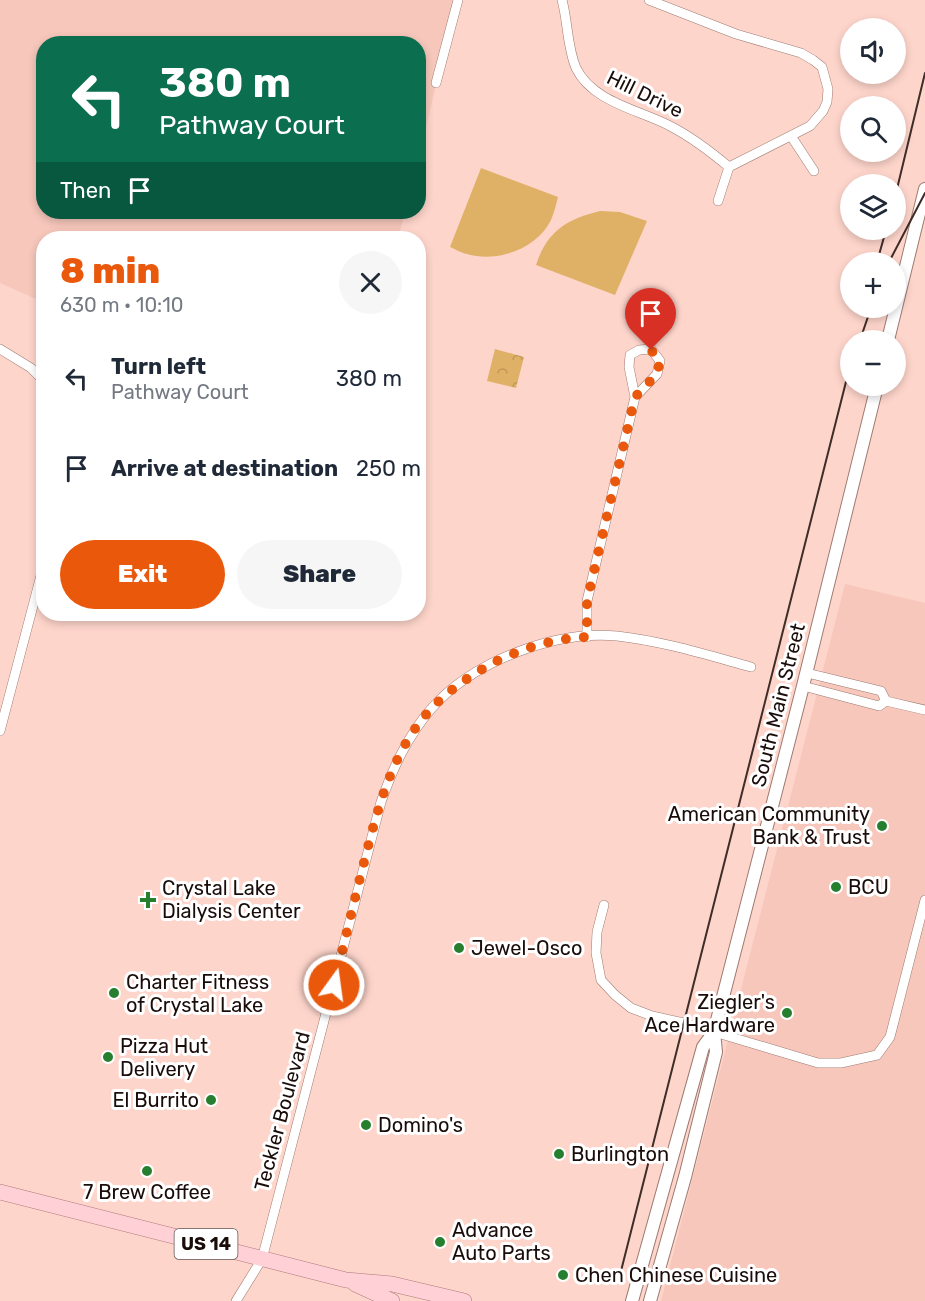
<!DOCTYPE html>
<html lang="en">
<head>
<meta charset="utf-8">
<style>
	:root { --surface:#fff; --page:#f6f6f7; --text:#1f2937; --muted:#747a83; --accent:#ea580c }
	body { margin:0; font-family:Rubik,sans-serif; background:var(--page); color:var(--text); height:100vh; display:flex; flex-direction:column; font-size:22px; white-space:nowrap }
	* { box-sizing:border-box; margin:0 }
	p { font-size:20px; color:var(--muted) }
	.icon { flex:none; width:33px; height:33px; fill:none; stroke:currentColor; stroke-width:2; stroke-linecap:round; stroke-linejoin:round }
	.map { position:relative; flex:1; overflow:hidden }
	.panel { position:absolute; left:36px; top:231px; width:390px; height:390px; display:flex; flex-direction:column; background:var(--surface); border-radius:24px; box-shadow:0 3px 9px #0003 }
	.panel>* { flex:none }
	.hud { position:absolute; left:36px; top:36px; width:390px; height:183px; border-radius:24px; box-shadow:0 3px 9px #0003; background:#0b6e4f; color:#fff; overflow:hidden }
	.buttons { position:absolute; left:840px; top:18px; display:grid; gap:12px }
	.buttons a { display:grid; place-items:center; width:66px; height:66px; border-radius:50%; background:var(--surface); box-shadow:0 3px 9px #0003; font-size:30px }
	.pin { position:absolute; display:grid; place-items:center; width:51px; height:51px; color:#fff; margin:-62px -26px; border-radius:50% 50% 50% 0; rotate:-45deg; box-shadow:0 0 6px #0007 }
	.pin .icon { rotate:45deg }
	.me { position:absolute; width:66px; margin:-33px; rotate:14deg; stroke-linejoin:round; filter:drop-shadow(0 0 4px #0008) }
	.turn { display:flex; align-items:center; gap:21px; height:126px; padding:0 24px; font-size:27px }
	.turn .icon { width:78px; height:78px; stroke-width:2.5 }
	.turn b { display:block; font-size:42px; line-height:51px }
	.then { display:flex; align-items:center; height:57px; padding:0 24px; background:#0003; gap:12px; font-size:22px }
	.round { display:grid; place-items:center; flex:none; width:63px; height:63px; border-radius:32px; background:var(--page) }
	.overview { display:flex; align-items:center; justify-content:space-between; height:102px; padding:0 24px }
	h1 { font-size:36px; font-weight:800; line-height:45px; color:var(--accent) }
	.primary-button { display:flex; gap:12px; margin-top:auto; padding:12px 24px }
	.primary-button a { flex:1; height:69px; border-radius:36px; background:var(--accent); color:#fff; font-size:24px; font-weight:800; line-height:69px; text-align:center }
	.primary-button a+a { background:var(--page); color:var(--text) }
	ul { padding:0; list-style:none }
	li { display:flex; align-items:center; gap:18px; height:90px; padding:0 24px }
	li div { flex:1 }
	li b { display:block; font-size:22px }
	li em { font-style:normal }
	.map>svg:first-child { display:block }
	.built { fill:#f7c7bb }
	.park { fill:url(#park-crowns) }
	.pitch { fill:#dfb166 }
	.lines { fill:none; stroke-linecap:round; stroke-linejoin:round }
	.minor-casing { stroke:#9e7a71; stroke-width:10 }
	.tertiary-casing { stroke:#9e7a71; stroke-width:14 }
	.primary-casing { stroke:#af787b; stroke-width:16 }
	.minor { stroke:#fff; stroke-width:9 }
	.tertiary { stroke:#fff; stroke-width:12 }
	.primary { stroke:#ffd0d5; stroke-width:15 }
	.rail { stroke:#3e2d28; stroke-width:2 }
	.route { stroke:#ea580c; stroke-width:10; stroke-dasharray:0 18 }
	.poi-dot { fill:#257f2f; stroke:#fff; stroke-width:2 }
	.labels { text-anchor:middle; stroke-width:6; stroke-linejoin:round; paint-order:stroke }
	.shield { fill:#fff; stroke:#5f5653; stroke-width:1.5 }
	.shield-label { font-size:18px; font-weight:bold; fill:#1a0d09 }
	.street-label { font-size:20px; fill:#1a0d09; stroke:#fff }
	.poi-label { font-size:20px; fill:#1a0d09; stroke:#fff; text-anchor:start }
</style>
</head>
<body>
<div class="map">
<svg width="925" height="1301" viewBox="0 0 925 1301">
	<defs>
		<pattern id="park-crowns" width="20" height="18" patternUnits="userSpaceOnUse" patternTransform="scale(1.5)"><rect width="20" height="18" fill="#dfb166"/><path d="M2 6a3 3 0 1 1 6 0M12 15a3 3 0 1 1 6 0" fill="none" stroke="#bf9757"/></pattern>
	</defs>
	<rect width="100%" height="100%" fill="#fed5cb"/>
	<g class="built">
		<path d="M0 0H456L419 157 418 44H44V212H405L398 238H44L43 302 0 283Z"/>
		<path d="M845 584 925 603V1301H661Z"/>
	</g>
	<path class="park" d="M495 349 524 357 516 388 487 381Z"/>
	<g class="pitch">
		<path d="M481 168 558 197C556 205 554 213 551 220 537 249 497 263 467 254 461 253 455 249 450 247Z"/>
		<path d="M600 211 620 212 647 221 615 295 536 265C547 231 567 219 600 211Z"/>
	</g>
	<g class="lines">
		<g class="minor-casing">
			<g id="minor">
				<path d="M562 0C568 22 567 47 576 68 593 103 641 110 672 127 693 138 711 152 729 167"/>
				<path d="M649 0 736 34 801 53 813 60 822 67 828 89 827 102 823 111 810 126 729 167 718 201"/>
				<path d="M436 83 458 0"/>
				<path d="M791 136 814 171"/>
				<path d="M0 349 31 368 44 381"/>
				<path d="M587 637V601L635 397 657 374 660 361 651 349 639 350 630 355 629 367 635 397"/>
				<path d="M807 673 881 691 886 701 925 710"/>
				<path d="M803 686 879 706 886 701"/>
				<path d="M0 731 44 564"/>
				<path d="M604 905 597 932 596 953 601 980 615 995 631 1008 652 1016 684 1023 818 1063H841L877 1055 890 1037 925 900"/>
				<path d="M236 1301 262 1259 381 802C393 768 407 737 431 709 472 662 554 630 617 636 662 641 707 655 751 667"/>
			</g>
		</g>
		<g class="tertiary-casing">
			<g id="tertiary">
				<path d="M888 340 925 189"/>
				<path d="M632 1301 703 1047 714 1032"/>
				<path d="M650 1301 685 1177 716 1052 714 1032 803 686 877 386"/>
			</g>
		</g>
		<g class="primary-casing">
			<g id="primary">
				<path d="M0 1192 346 1280 392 1284 464 1301"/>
				<path d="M355 1284 392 1301"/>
			</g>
		</g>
		<use href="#minor" class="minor"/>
		<use href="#tertiary" class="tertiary"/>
		<use href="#primary" class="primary"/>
		<g class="rail">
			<path d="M896 193 925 73"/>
			<path d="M877 262 886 230"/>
			<path d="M889 262 925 193"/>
			<path d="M860 340 871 308"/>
			<path d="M621 1271 850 366"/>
		</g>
	</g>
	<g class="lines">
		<path class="route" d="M334 985C343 948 352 911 361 874 376 816 390 752 432 708 449 690 470 676 491 664 520 649 554 638 587 637V601L635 397 657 374 660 361 651 350"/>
	</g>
	<g class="poi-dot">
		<circle cx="882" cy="826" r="6"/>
		<circle cx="836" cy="887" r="6"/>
		<path d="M145 891h6v6h6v6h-6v6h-6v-6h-6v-6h6z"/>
		<circle cx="459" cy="948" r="6"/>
		<circle cx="114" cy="993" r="6"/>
		<circle cx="787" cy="1013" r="6"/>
		<circle cx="108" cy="1057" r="6"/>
		<circle cx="211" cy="1100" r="6"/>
		<circle cx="366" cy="1125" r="6"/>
		<circle cx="559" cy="1154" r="6"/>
		<circle cx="147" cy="1171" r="6"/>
		<circle cx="440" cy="1242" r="6"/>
		<circle cx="563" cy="1275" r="6"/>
	</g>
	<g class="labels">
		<rect class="shield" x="174.5" y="1229" width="63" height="30" rx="4.5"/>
		<g class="shield-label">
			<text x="206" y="1250">US 14</text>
		</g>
		<g class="street-label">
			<text transform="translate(645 94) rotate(26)" y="7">Hill Drive</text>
			<text transform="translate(778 705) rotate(-76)" y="7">South Main Street</text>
			<text transform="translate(282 1111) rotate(-75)" y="7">Teckler Boulevard</text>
		</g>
		<g class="poi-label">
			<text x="870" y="821" text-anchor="end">American Community<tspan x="870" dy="23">Bank &amp; Trust</tspan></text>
			<text x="848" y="894">BCU</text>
			<text x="162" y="895">Crystal Lake<tspan x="162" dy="23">Dialysis Center</tspan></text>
			<text x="471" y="955">Jewel-Osco</text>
			<text x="126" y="989">Charter Fitness<tspan x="126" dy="23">of Crystal Lake</tspan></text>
			<text x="775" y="1009" text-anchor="end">Ziegler's<tspan x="775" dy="23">Ace Hardware</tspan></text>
			<text x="120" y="1053">Pizza Hut<tspan x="120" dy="23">Delivery</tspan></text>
			<text x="199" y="1107" text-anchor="end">El Burrito</text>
			<text x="378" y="1132">Domino's</text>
			<text x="571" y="1161">Burlington</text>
			<text x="147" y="1199" text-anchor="middle">7 Brew Coffee</text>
			<text x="452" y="1237">Advance<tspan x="452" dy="23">Auto Parts</tspan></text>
			<text x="575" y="1282">Chen Chinese Cuisine</text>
		</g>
	</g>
</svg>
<div class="buttons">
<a><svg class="icon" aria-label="sound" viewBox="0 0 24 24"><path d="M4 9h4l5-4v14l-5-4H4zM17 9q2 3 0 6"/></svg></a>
<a><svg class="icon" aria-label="search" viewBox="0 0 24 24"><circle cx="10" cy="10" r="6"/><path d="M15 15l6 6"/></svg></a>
<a><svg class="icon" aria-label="layers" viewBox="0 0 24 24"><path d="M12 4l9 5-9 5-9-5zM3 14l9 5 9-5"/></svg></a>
<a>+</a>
<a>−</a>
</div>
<div class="pin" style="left:651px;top:350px;background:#d93025"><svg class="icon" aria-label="arrive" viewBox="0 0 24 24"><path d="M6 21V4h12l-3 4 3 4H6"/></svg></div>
<svg class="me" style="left:334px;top:985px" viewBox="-20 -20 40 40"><circle r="17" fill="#ea580c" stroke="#fff" stroke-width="3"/><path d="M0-11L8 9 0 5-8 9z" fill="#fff"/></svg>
<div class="hud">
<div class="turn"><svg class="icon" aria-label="left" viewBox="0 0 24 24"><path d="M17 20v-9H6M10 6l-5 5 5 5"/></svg><div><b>380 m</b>Pathway Court</div></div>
<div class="then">Then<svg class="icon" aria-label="arrive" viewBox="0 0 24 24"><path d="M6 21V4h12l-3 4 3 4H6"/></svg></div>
</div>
<section class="panel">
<div class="overview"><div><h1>8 min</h1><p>630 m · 10:10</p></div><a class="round"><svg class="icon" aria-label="close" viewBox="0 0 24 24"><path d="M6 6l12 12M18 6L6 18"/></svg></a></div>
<ul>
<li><svg class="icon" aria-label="left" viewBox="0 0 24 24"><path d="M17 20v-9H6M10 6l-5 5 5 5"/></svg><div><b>Turn left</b><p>Pathway Court</p></div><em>380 m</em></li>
<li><svg class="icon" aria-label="arrive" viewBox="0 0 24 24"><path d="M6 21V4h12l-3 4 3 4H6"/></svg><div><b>Arrive at destination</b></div><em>250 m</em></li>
</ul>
<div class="primary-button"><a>Exit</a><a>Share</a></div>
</section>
</div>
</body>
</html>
